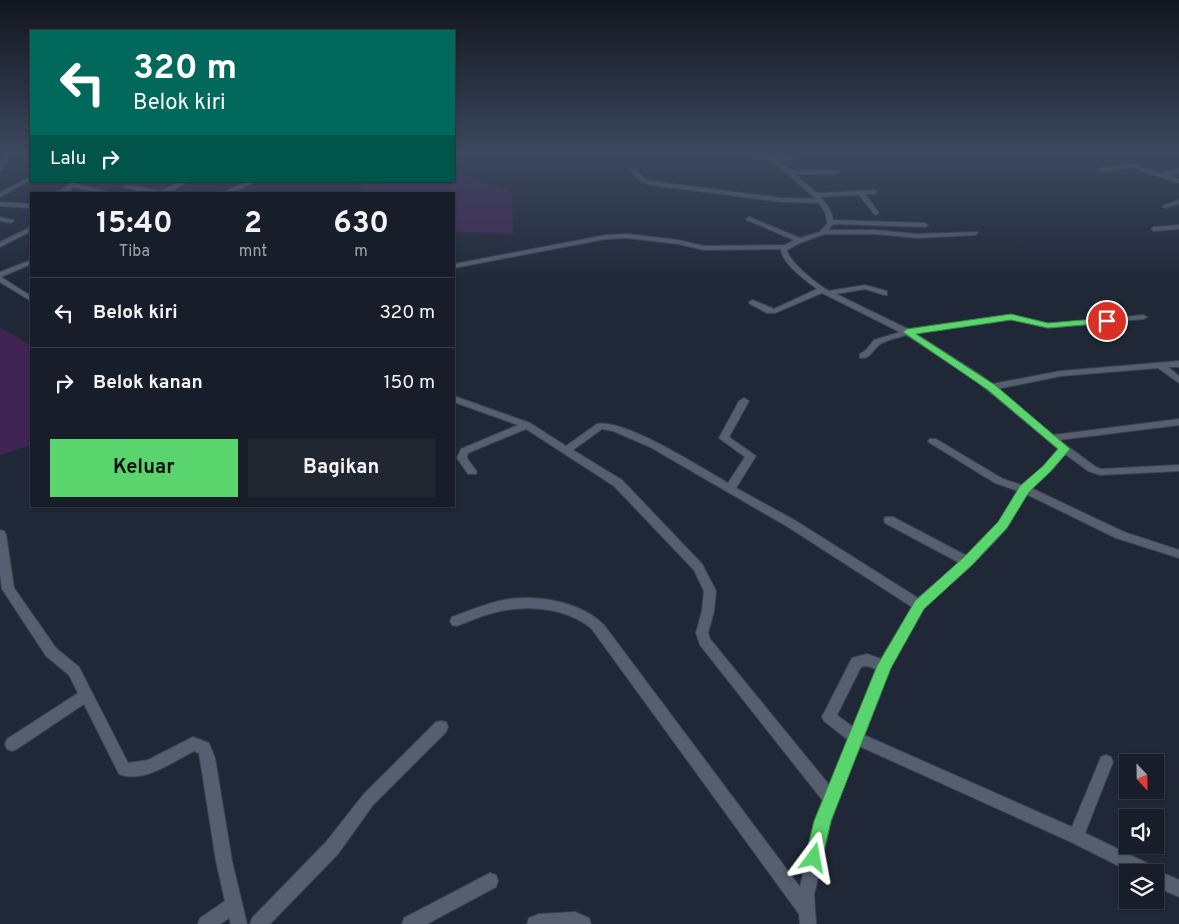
<!DOCTYPE html>
<html lang="id">
<head>
<meta charset="utf-8">
<style>
	:root { --surface:#181e29; --page:#212731; --text:#f1f3f6; --muted:#9fa2a8; --line:#363c46; --accent:#5ad56e }
	body { margin:0; font-family:Overpass,sans-serif; background:var(--page); color:var(--text); height:100vh; display:flex; flex-direction:column; font-size:19px; white-space:nowrap }
	* { box-sizing:border-box; margin:0 }
	p { font-size:16px; color:var(--muted) }
	.icon { flex:none; width:28px; height:28px; fill:none; stroke:currentColor; stroke-width:2; stroke-linecap:round; stroke-linejoin:round }
	.map { position:relative; flex:1; overflow:hidden }
	.sheet { position:absolute; left:30px; top:192px; width:425px; height:315px; display:flex; flex-direction:column; background:var(--surface); border-radius:0px; box-shadow:0 1px 4px #0004,0 0 0 1px var(--line) }
	.sheet>* { flex:none }
	.hud { position:absolute; left:30px; top:30px; width:425px; height:152px; border-radius:0px; box-shadow:0 1px 4px #0004,0 0 0 1px var(--line); background:#00695c; color:#fff; overflow:hidden }
	.needle { width:32px; rotate:158deg }
	.fabs { position:absolute; left:1119px; top:754px; display:grid; gap:10px }
	.fabs a { display:grid; place-items:center; width:45px; height:45px; border-radius:0px; background:var(--surface); box-shadow:0 1px 4px #0004,0 0 0 1px var(--line); font-size:25px }
	.pin { position:absolute; display:grid; place-items:center; width:42px; height:42px; color:#fff; margin:-21px; border:2px solid #fff; border-radius:50%; box-shadow:0 1px 5px #0007 }
	.me { position:absolute; width:55px; margin:-28px; rotate:13deg; stroke-linejoin:round; filter:drop-shadow(0 0 4px #0008) }
	.turn { display:flex; align-items:center; gap:18px; height:105px; padding:0 20px; font-size:22px }
	.turn .icon { width:65px; height:65px; stroke-width:2.5 }
	.turn b { display:block; font-size:35px; line-height:42px }
	.then { display:flex; align-items:center; height:48px; padding:0 20px; background:#0003; gap:10px; font-size:19px }
	.eta { display:flex; justify-content:space-evenly; align-items:center; height:85px; text-align:center }
	.eta b { font-size:30px; font-weight:700; line-height:35px }
	.button { display:flex; gap:10px; margin-top:auto; padding:10px 20px }
	.button a { flex:1; height:58px; border-radius:0px; background:var(--accent); color:#111; font-size:20px; font-weight:700; line-height:58px; text-align:center }
	.button a+a { background:var(--page); color:var(--text) }
	ul { padding:0; list-style:none }
	li { display:flex; align-items:center; gap:15px; height:70px; padding:0 20px; border-top:1px solid var(--line) }
	li div { flex:1 }
	li b { display:block; font-size:19px }
	li em { font-style:normal }
	.map>svg:first-child { display:block }
	.green { fill:#402554 }
	.lines { fill:none; stroke-linecap:round; stroke-linejoin:round }
	.minor-casing { stroke:#3c434f; stroke-width:2 }
	.minor { fill:#555f70; fill-rule:evenodd }
	.route { fill:#5ad56e; stroke:#3a8a48 }
</style>
</head>
<body>
<div class="map">
<svg width="1179" height="924" viewBox="0 0 1179 924">
	<rect width="100%" height="100%" fill="#202837"/>
	<g class="green">
		<path d="M461 173 512 192 513 234 454 232V194H359L364 186 396 181H454V174Z"/>
		<path d="M0 328 31 345V445L0 455Z"/>
	</g>
	<g class="lines">
		<g class="minor-casing">
			<g id="minor">
				<path d="M5 154H11L3 169 0 171V164Z"/>
				<path d="M22 154 31 156V160Z"/>
				<path d="M737 154 765 156 763 154H770L778 160 793 154H802L781 163 791 170 839 171V173L837 174H795L817 193 875 190 878 192 875 194H865L879 213 876 215 874 214 859 195 820 197C826 202 832 211 833 220L925 223 928 225 925 227 833 224 828 230H875L917 234 977 232 978 233 975 235 917 238 875 234H825L800 243 787 250C789 262 818 285 829 291L865 285 887 291V295H884L865 289 836 294 908 329 1011 315 1048 324 1143 315 1147 317 1143 319 1048 328 1011 319 915 333 979 374 992 384 1061 371 1179 361V367H1168L1179 376V383L1158 368 1061 376 997 389 1053 435 1179 419V425L1059 440 1096 467 1101 469 1179 465V471L1100 475 1088 471 1065 454 1051 471 1031 488 1124 532 1179 550V558L1116 538 1026 494 1007 528 972 565 923 608 890 668 864 735 1072 827 1101 757 1106 755 1111 757 1113 762 1085 833 1153 866 1154 869 1179 880V897L1155 886V872H1131L1071 842 859 746 831 821 814 895 816 924H800L799 914 591 628C565 607 524 604 493 613 480 616 468 622 456 626L452 625 450 621 452 617C468 611 485 604 503 600 536 594 580 601 604 625L800 887 815 821 823 801 700 645 696 633 702 611 704 591 694 570 614 486 526 429 468 453 467 458 477 472 476 474H468L457 458 461 449 518 425 454 402V396L530 423 566 446 597 424C624 418 702 468 728 483L745 457 719 438 739 401 744 398 749 401 729 437 756 456 736 488 796 521 918 598 960 563 885 523 884 520 885 517H893L967 556 999 522 1018 491 995 483 930 443 928 441 930 439H936L1003 479 1022 485 1043 467 1058 449 973 378 906 335C898 338 885 340 879 345 872 351 870 359 860 358V354L866 350 874 340 900 332 822 293 775 313H767L750 304 749 302 753 300 774 309 817 289C807 281 781 263 781 249L704 250 678 244 627 238 606 239 454 268V264L606 235 627 234 678 240 704 246 785 245 794 240 747 220 746 219 749 217 800 238 820 232 827 224 826 214 819 203 782 202 650 185 642 182 630 170 635 169 646 180 651 181 782 198 816 199 796 181 770 160ZM602 429 613 431 650 447 788 527 912 607 881 659 867 654 852 658 824 713 822 717 824 721 848 740 830 786 710 639 708 633 714 611 716 591 702 564 622 480 573 450ZM867 666 876 669 853 727 837 715 861 667Z"/>
				<path d="M1132 164 1160 173 1179 169V173L1167 175 1179 179V183L1132 168 1099 172 1096 170 1099 168Z"/>
				<path d="M31 176V180L0 197V193Z"/>
				<path d="M73 181H78L77 184 116 194H104L73 187 64 194H57Z"/>
				<path d="M181 181H189L168 194H154L124 187 127 185 161 191Z"/>
				<path d="M249 181H258L228 194H219Z"/>
				<path d="M1179 200V204L1165 208 1162 206Z"/>
				<path d="M0 202 31 204V208L0 206Z"/>
				<path d="M0 217 13 220 14 221 11 223 0 221Z"/>
				<path d="M1179 225V229L1154 231 1151 229 1154 227Z"/>
				<path d="M31 227V231L0 247V242Z"/>
				<path d="M31 260V264L1 277 31 296V301L0 282V272Z"/>
				<path d="M0 530 4 531 6 534 14 588 56 648 79 667 128 763 148 760 193 737 209 743 215 758 232 861 247 924H231L229 918 220 924H198L200 918 225 901 216 861 199 753 194 751C172 762 144 784 119 774L84 704 17 749 12 751 7 749 5 744 7 739 78 693 69 675 46 656 2 589 0 574Z"/>
				<path d="M441 721 446 722 448 727 446 732 373 805 338 854 270 924H250L252 918 326 842 363 795 436 722Z"/>
				<path d="M490 873 496 875 498 881 496 887 427 924H402L404 918Z"/>
				<path d="M575 912 589 918 591 924H527L529 918 539 914Z"/>
			</g>
		</g>
		<use href="#minor" class="minor"/>
	</g>
	<linearGradient id="sky" x2="0" y2="1"><stop stop-color="#12161e"/><stop offset="0.54" stop-color="#3c485e"/><stop offset="1" stop-color="#3c485e" stop-opacity="0"/></linearGradient>
	<rect width="1179" height="284" fill="url(#sky)"/>
	<path class="route" d="M1011 314 1048 323 1107 318 1111 321 1107 323 1048 328 1011 320 916 334 995 385 1070 449 1051 471 1029 492 1007 528 972 565 924 609 891 668 831 821 821 864 814 867 808 864 805 858 814 821 877 666 915 601 963 558 998 522 1020 486 1043 466 1058 449 988 390 903 332 907 329Z"/>
</svg>
<div class="fabs">
<a><svg class="needle" viewBox="-14 -14 28 28"><path d="M0-13l5 13h-10z" fill="#e53935"/><path d="M0 13l5-13h-10z" fill="#9fa2a8"/></svg></a>
<a><svg class="icon" aria-label="sound" viewBox="0 0 24 24"><path d="M4 9h4l5-4v14l-5-4H4zM17 9q2 3 0 6"/></svg></a>
<a><svg class="icon" aria-label="layers" viewBox="0 0 24 24"><path d="M12 4l9 5-9 5-9-5zM3 14l9 5 9-5"/></svg></a>
</div>
<div class="pin" style="left:1107px;top:321px;background:#d93025"><svg class="icon" aria-label="arrive" viewBox="0 0 24 24"><path d="M6 21V4h12l-3 4 3 4H6"/></svg></div>
<svg class="me" style="left:814px;top:858px" viewBox="-20 -20 40 40"><path d="M0-17L14 15 0 8-14 15z" fill="#5ad56e" stroke="#fff" stroke-width="4"/></svg>
<div class="hud">
<div class="turn"><svg class="icon" aria-label="left" viewBox="0 0 24 24"><path d="M17 20v-9H6M10 6l-5 5 5 5"/></svg><div><b>320 m</b>Belok kiri</div></div>
<div class="then">Lalu<svg class="icon" aria-label="right" viewBox="0 0 24 24"><path d="M7 20v-9h11M14 6l5 5-5 5"/></svg></div>
</div>
<section class="sheet">
<div class="eta">
<div><b>15:40</b><p>Tiba</p></div>
<div><b>2</b><p>mnt</p></div>
<div><b>630</b><p>m</p></div>
</div>
<ul>
<li><svg class="icon" aria-label="left" viewBox="0 0 24 24"><path d="M17 20v-9H6M10 6l-5 5 5 5"/></svg><div><b>Belok kiri</b></div><em>320 m</em></li>
<li><svg class="icon" aria-label="right" viewBox="0 0 24 24"><path d="M7 20v-9h11M14 6l5 5-5 5"/></svg><div><b>Belok kanan</b></div><em>150 m</em></li>
</ul>
<div class="button"><a>Keluar</a><a>Bagikan</a></div>
</section>
</div>
</body>
</html>
